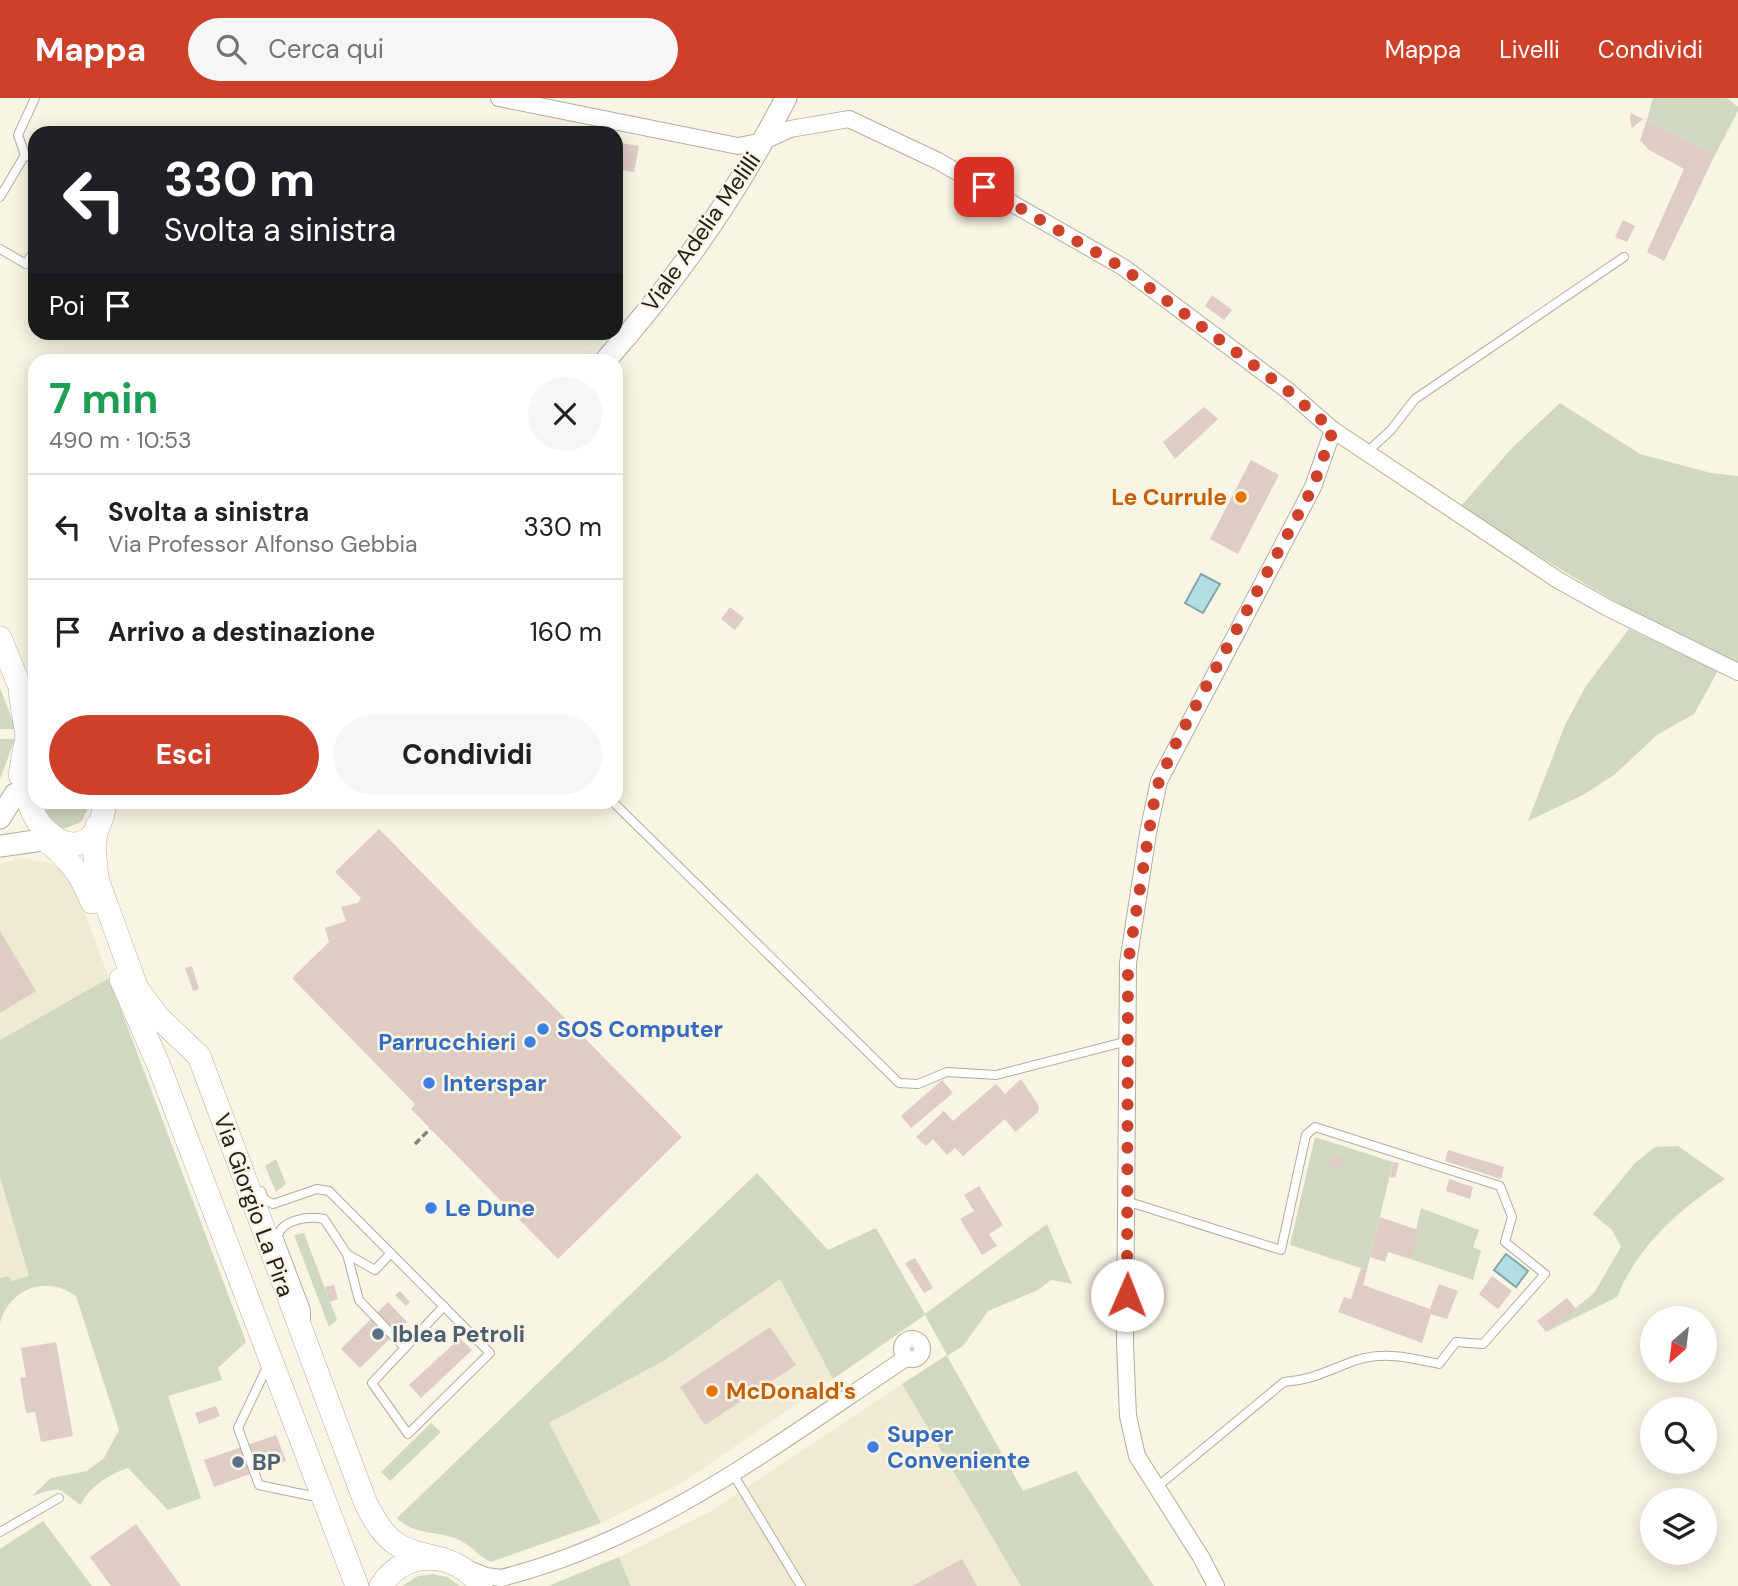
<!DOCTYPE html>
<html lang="it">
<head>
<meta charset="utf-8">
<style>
	:root { --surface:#fff; --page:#f6f6f6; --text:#202124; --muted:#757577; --line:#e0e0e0; --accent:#cd412b }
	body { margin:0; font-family:"DM Sans",sans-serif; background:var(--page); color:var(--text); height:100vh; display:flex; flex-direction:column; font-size:26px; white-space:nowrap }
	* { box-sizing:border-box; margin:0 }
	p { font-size:23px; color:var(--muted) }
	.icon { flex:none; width:38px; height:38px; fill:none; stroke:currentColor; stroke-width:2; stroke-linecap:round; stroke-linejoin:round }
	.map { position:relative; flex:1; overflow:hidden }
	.panel { position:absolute; left:28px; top:256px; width:595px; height:455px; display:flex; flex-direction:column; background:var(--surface); border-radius:21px; box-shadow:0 4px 18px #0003 }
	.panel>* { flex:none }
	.banner { position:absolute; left:28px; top:28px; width:595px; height:214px; border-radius:21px; box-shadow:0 4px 18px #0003; background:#202124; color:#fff; overflow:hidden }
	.needle { width:46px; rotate:208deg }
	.buttons { position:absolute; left:1640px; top:1208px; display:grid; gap:14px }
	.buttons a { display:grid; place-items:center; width:77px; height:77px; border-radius:50%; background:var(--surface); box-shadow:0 4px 18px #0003; font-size:35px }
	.pin { position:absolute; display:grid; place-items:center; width:60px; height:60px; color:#fff; margin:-30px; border-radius:14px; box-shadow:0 4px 10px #0006 }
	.me { position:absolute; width:77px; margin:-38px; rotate:1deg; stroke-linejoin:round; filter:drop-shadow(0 0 5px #0008) }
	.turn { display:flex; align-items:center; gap:24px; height:147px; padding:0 21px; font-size:32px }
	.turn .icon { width:91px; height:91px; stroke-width:2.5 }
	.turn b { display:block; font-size:49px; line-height:60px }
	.then { display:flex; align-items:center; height:66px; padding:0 21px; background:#0003; gap:14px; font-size:26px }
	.round { display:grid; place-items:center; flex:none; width:74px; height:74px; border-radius:37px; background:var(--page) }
	.headline { display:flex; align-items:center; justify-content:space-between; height:119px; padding:0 21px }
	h1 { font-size:42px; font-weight:700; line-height:52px; color:#1e9e55 }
	.action { display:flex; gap:14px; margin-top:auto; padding:14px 21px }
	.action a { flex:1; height:80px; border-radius:42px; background:var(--accent); color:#fff; font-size:28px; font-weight:700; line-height:80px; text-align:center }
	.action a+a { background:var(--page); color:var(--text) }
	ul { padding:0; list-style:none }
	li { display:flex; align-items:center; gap:21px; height:105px; padding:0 21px; border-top:2px solid var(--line) }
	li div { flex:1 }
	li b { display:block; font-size:26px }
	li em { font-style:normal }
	header { display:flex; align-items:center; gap:42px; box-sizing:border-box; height:98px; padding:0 35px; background:var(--accent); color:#fff }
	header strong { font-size:33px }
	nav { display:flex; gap:38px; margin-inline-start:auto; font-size:24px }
	.search { width:490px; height:63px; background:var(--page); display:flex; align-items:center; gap:18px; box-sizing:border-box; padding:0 24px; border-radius:38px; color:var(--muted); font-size:26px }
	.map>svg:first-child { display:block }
	.built { fill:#efead2 }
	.green { fill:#d0d8c0 }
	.water { fill:#b0dee2; stroke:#85a5a6; stroke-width:2 }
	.building { fill:#deccc5 }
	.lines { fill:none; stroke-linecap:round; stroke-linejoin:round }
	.service-casing { stroke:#b1ad9d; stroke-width:10 }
	.minor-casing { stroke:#b1ad9d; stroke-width:18 }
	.tertiary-casing { stroke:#b1ad9d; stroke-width:23 }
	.secondary-casing { stroke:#b1ad9d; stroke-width:24 }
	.path { stroke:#848277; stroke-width:3.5; stroke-dasharray:7 3.5; stroke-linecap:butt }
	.service { stroke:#fff; stroke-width:8 }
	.minor { stroke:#fff; stroke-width:16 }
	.tertiary { stroke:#fff; stroke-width:21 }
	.secondary { stroke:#fff; stroke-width:23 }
	.route { stroke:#cd412b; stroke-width:12; stroke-dasharray:0 21.6 }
	.food-dot { fill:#e8710a; stroke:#f9f5e4; stroke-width:2.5 }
	.shop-dot { fill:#3f7fe0; stroke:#f9f5e4; stroke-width:2.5 }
	.service-dot { fill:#5c6f8a; stroke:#f9f5e4; stroke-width:2.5 }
	.labels { text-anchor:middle; stroke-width:5; stroke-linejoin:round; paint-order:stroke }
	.street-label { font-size:23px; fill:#22211b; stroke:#f9f5e4 }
	.food-label { font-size:23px; font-weight:bold; fill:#c56008; stroke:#f9f5e4; text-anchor:end }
	.shop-label { font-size:23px; font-weight:bold; fill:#366cbe; stroke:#f9f5e4; text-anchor:start }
	.service-label { font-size:23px; font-weight:bold; fill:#4e5e75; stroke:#f9f5e4; text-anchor:start }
</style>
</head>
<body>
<header>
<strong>Mappa</strong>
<div class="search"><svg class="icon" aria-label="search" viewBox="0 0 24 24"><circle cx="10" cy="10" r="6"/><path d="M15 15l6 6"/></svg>Cerca qui</div>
<nav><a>Mappa</a><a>Livelli</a><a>Condividi</a></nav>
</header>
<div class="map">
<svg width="1738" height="1488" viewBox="0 0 1738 1488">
	<rect width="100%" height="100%" fill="#f9f5e4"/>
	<g class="built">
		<path d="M22 760 52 766 72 780 109 880 0 942V766Z"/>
		<path d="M0 1079 30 1179 12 1183 8 1178 0 1180Z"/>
		<path d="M780 1180 833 1281 682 1385 601 1425 549 1325 665 1262Z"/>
		<path d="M902 1286 1021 1488H631L619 1459 711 1413Z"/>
	</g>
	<g class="green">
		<path d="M1653 0H1727L1738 9V13L1715 57 1647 22Z"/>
		<path d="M1560 305 1640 356 1711 375 1738 378V567C1641 521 1550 467 1461 408L1512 350Z"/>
		<path d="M1629 531 1718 573 1694 616 1657 637 1614 677 1583 697 1528 723 1565 627 1586 588Z"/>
		<path d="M0 590 16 631H0Z"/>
		<path d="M0 641H15L0 681Z"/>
		<path d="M35 704H91V705L81 724 61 732 50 730Z"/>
		<path d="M109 880 246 1244 218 1270 222 1282 168 1298 201 1400 168 1412 128 1370C110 1376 88 1389 81 1407 55 1390 65 1387 32 1398L51 1380 87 1373 104 1360 119 1332 76 1198C46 1176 9 1191 0 1225V1180L8 1178 12 1183 29 1178 0 1079V942Z"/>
		<path d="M1315 1039 1393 1064 1367 1172 1290 1147Z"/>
		<path d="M1678 1048 1725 1081C1679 1112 1639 1146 1617 1199L1546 1234 1594 1195 1621 1149 1612 1132 1593 1116 1635 1065 1655 1049Z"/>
		<path d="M276 1061 286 1086 276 1094 265 1068Z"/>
		<path d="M757 1075 828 1152 876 1130 925 1216 1047 1126 1072 1186 1051 1182 1038 1192 988 1213 963 1248 947 1258 1023 1393 1076 1373 1154 1488H1021L902 1286 947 1257 925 1217 833 1281 780 1181 665 1262 549 1325 601 1425 491 1464C479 1459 471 1447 459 1442 437 1432 415 1438 397 1420Z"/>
		<path d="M1421 1110 1479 1132 1473 1149 1481 1153 1473 1182 1410 1161Z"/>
		<path d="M304 1135 337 1222 329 1229 294 1137Z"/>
		<path d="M431 1325 441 1334 390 1383 381 1374Z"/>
		<path d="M43 1423 92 1488H0V1451Z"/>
		<path d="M619 1459 631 1488H548Z"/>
		<path d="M433 1476 447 1479 460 1488H402L418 1478Z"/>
	</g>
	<g class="water">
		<path d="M1201 476 1220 486 1203 515 1185 505Z"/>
		<path d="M1506 1156 1528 1173 1516 1189 1494 1172Z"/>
	</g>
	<g class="building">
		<path d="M1631 15 1643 21 1632 30 1630 21Z"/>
		<path d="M1647 22 1715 57 1664 163 1647 154 1684 71 1649 52 1640 42Z"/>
		<path d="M616 44 639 48 634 74 616 71Z"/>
		<path d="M1623 122 1635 128 1627 144 1615 139Z"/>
		<path d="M1212 197 1232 212 1224 222 1205 208Z"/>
		<path d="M1204 309 1218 321 1175 361 1163 344Z"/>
		<path d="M1251 362 1279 377 1238 456 1210 441Z"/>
		<path d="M730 509 744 520 735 532 721 521Z"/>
		<path d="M489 704H513L493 711Z"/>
		<path d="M379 731 682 1039 558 1161 411 1011 415 1006 292 880 329 844 325 830 346 823 341 809 358 805 361 800 335 774Z"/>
		<path d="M0 833 36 893 0 915Z"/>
		<path d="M192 868 199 891 193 893 185 870Z"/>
		<path d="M1021 981 1039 1008 1038 1014 1015 1034 1005 1021 963 1058 955 1050 947 1057 933 1041 926 1048 916 1039 944 1013 953 1023 996 986 1005 996Z"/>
		<path d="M942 982 953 995 911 1030 901 1018Z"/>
		<path d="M1448 1052 1504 1069 1501 1081 1445 1063Z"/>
		<path d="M1333 1057 1344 1061 1340 1072 1329 1068Z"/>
		<path d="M1393 1064 1399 1065 1395 1080 1390 1079Z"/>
		<path d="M1449 1081 1473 1089 1470 1101 1446 1093Z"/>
		<path d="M979 1088 1003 1127 989 1136 997 1148 982 1157 960 1121 974 1113 964 1097Z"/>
		<path d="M1380 1119 1418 1132 1410 1161 1388 1154 1385 1164 1370 1159Z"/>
		<path d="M915 1160 933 1190 924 1195 905 1165Z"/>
		<path d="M1361 1170 1367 1172 1363 1187 1430 1211 1439 1186 1458 1193 1447 1221 1431 1216 1422 1245 1338 1214 1344 1199 1351 1201Z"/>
		<path d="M1492 1178 1512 1193 1498 1211 1479 1196Z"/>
		<path d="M334 1187 338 1201 330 1204 325 1189Z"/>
		<path d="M400 1193 410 1204 406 1208 395 1197Z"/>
		<path d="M1567 1200 1576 1211 1546 1234 1537 1223Z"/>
		<path d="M388 1204 407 1224 360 1270 341 1251Z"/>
		<path d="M770 1229 796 1267 705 1327 680 1289Z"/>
		<path d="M460 1240 472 1252 421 1300 409 1287Z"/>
		<path d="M56 1244 73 1338 41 1344 35 1314 26 1315 20 1280 26 1279 21 1250Z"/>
		<path d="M216 1308 220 1318 199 1326 195 1315Z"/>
		<path d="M276 1337 286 1363 214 1389 204 1362Z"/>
		<path d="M136 1426 181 1488H111L90 1459Z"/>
		<path d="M962 1461 977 1488H912Z"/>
	</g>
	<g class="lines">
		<g class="service-casing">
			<g id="service">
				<path d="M25 57 18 37 35 0"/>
				<path d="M0 99 25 57 35 62"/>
				<path d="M0 151 26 166 35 151"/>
				<path d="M1367 354 1391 332 1415 301 1624 159"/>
				<path d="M613 704 899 985 918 986 947 974 996 977 1128 943"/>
				<path d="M261 1093 264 1101 273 1106 317 1091 329 1093 490 1255 408 1336 372 1285 444 1208"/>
				<path d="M1126 1103 1281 1152 1306 1037 1315 1029 1500 1088 1512 1119 1505 1144 1545 1176 1483 1246 1456 1244 1439 1266C1412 1260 1385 1253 1357 1262 1330 1271 1314 1282 1284 1284L1157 1389"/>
				<path d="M347 1156 375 1172 391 1155"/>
				<path d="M306 1221V1212L278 1138C282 1121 309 1118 324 1121L347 1156 359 1202 405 1250"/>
				<path d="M268 1267 238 1330 259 1387 321 1400"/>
				<path d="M733 1376 801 1488"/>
				<path d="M0 1434 59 1400"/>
			</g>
		</g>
		<g class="minor-casing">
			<g id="minor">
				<path d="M499 0 738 48 764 43 790 31 849 21 938 63 1123 169 1287 292 1333 332 1558 482 1608 510 1738 574"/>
				<circle cx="912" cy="1251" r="10"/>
				<path d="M468 1471 486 1478 501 1480C653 1442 778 1345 906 1260"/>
				<path d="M1216 1488 1201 1459 1137 1358 1128 1318 1125 1246 1128 865 1148 735 1159 683 1313 389 1333 332"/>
			</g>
		</g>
		<g class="tertiary-casing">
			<g id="tertiary">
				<path d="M606 262C676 183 738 94 786 0"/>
				<path d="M0 720 15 696"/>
				<path d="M0 748 42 742"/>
			</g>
		</g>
		<g class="secondary-casing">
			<g id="secondary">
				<path d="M0 540 28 608"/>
				<path d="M35 663C0 719 94 794 105 704"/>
				<path d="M20 677 27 638 20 594"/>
				<path d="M97 728 94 749 97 781 137 891 158 919 199 958 366 1406C387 1447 398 1451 442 1461"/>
				<path d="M49 745C71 763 82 778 92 804"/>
				<path d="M121 881 159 968 357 1488"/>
				<path d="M381 1488C406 1449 456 1453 481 1488"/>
			</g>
		</g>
		<g class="path">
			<path d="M581 262 588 254"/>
			<path d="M415 1046 430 1031"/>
		</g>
		<use href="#service" class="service"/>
		<use href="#minor" class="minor"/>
		<use href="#tertiary" class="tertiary"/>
		<use href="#secondary" class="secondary"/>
	</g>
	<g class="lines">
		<path class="route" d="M984 89 1123 170 1287 292 1333 332 1313 389 1178 641 1159 683 1153 709 1128 865 1127 1197"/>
	</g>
	<g class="food-dot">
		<circle cx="1241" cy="399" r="7"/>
		<circle cx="712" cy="1293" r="7"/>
	</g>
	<g class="shop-dot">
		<circle cx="543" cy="931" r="7"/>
		<circle cx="530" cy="944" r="7"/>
		<circle cx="429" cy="985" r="7"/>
		<circle cx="431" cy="1110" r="7"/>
		<circle cx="873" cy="1349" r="7"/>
	</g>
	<g class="service-dot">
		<circle cx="378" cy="1236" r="7"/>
		<circle cx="238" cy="1364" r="7"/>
	</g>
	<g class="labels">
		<g class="street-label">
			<text transform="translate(701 134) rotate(-55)" y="8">Viale Adelia Melilli</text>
			<text transform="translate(254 1107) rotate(70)" y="8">Via Giorgio La Pira</text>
		</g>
		<g class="food-label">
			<text x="1227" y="407">Le Currule</text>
			<text x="726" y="1301" text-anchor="start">McDonald's</text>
		</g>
		<g class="shop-label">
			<text x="557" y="939">SOS Computer</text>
			<text x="516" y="952" text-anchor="end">Parrucchieri</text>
			<text x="443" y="993">Interspar</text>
			<text x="445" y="1118">Le Dune</text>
			<text x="887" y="1344">Super<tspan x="887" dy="26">Conveniente</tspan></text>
		</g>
		<g class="service-label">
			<text x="392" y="1244">Iblea Petroli</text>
			<text x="252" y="1372">BP</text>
		</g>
	</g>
</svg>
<div class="buttons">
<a><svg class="needle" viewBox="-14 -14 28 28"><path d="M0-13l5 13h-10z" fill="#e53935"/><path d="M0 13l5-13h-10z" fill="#757577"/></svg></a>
<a><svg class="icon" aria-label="search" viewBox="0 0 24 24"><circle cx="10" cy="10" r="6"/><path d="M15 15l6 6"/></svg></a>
<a><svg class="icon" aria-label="layers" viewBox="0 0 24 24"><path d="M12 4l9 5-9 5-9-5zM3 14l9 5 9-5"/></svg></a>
</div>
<div class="pin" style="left:984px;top:89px;background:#d93025"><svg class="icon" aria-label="arrive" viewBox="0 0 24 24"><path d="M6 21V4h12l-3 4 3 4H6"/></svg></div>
<svg class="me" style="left:1127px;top:1197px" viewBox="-20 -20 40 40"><circle r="19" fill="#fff"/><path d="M0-13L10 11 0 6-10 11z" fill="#cd412b"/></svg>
<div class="banner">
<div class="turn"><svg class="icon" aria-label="left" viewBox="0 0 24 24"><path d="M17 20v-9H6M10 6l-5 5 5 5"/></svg><div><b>330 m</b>Svolta a sinistra</div></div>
<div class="then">Poi<svg class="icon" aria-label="arrive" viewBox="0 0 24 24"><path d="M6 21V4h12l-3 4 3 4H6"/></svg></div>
</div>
<section class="panel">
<div class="headline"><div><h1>7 min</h1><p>490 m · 10:53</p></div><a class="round"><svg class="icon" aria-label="close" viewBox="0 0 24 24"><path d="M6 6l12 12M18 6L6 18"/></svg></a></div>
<ul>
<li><svg class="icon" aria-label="left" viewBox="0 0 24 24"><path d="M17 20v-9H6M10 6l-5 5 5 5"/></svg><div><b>Svolta a sinistra</b><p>Via Professor Alfonso Gebbia</p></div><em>330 m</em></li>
<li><svg class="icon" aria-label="arrive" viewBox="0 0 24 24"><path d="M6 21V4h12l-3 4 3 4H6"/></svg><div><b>Arrivo a destinazione</b></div><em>160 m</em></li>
</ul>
<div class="action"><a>Esci</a><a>Condividi</a></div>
</section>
</div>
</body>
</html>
